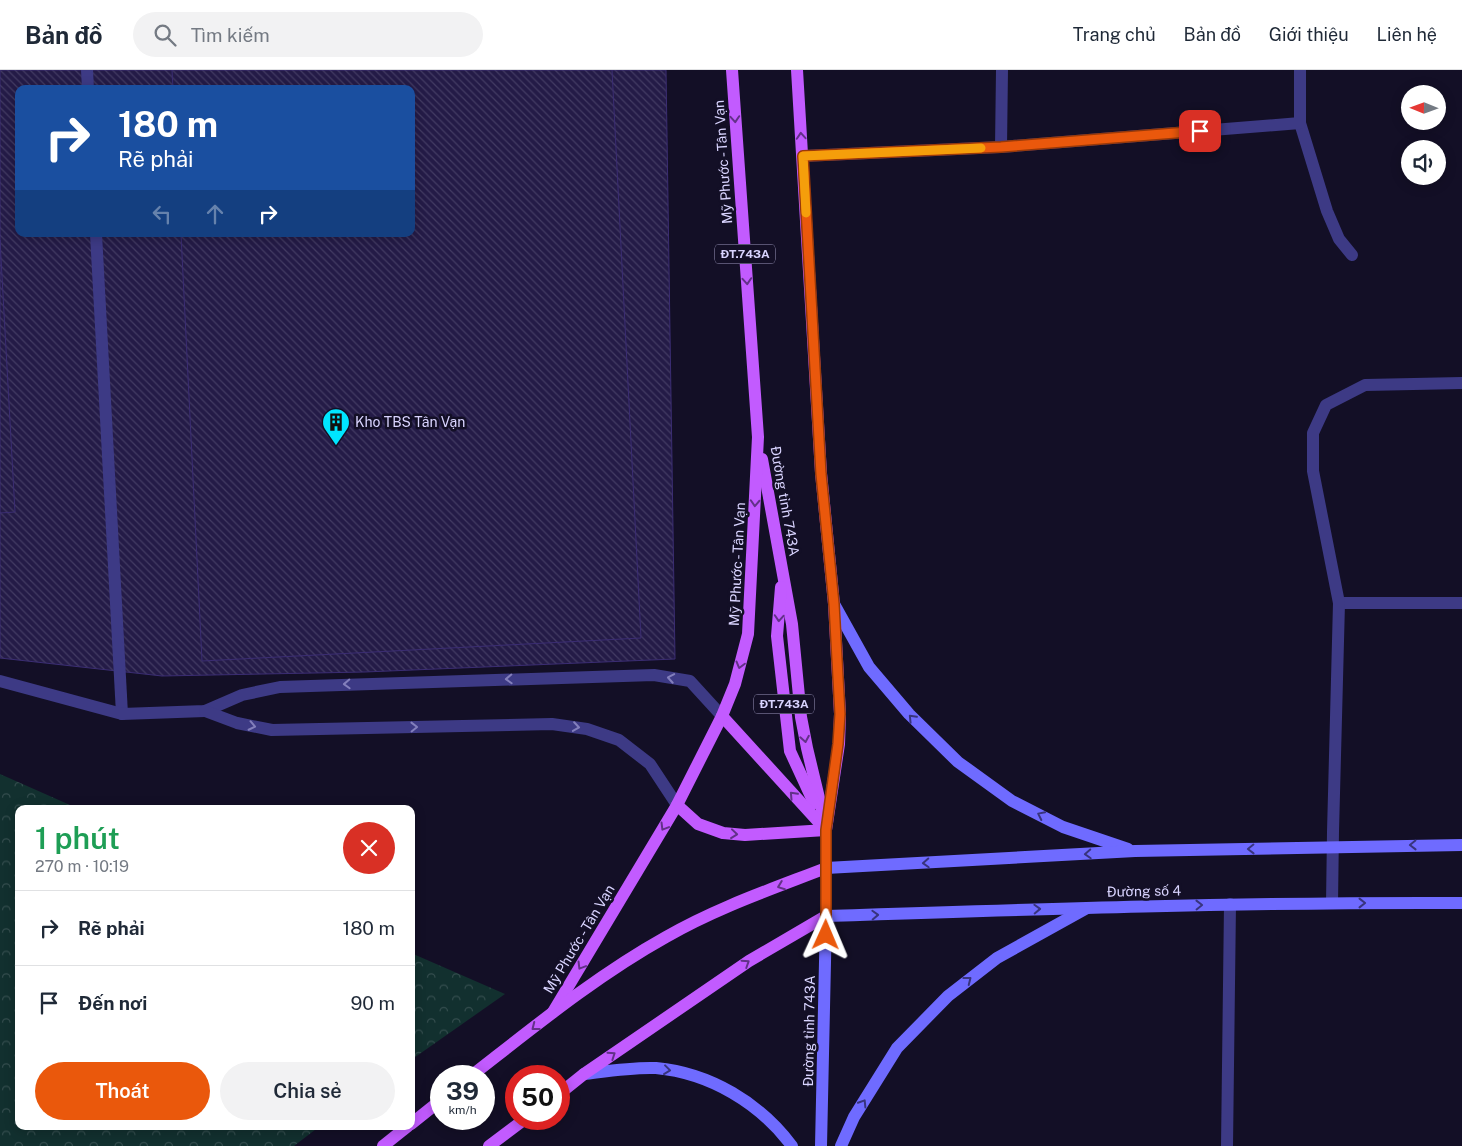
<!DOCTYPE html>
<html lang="vi">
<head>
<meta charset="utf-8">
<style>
	:root { --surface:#fff; --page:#f2f2f3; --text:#1f2937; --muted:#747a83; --line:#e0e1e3; --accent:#ea580c }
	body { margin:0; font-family:"Public Sans",sans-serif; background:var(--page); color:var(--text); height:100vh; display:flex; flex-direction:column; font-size:19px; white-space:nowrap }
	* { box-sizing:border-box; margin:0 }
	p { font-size:16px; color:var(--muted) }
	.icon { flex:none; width:28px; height:28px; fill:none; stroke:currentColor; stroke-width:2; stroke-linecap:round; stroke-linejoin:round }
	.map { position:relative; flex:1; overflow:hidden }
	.drawer { position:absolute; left:15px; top:735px; width:400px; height:325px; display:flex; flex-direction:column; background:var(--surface); border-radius:10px; box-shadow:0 2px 12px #0003 }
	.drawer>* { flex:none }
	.banner { position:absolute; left:15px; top:15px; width:400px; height:152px; border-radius:10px; box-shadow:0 2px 12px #0003; background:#1a4fa0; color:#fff; overflow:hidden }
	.needle { width:32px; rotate:271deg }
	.fabs { position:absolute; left:1401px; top:15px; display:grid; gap:10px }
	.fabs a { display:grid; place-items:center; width:45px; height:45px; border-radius:50%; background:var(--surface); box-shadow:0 2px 12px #0003; font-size:25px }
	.speed { position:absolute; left:430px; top:995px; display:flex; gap:10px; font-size:25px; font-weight:700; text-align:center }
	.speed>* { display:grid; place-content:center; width:65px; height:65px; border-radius:50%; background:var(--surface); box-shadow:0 2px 12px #0003; line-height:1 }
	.speed small { font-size:12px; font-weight:400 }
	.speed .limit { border:8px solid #d22; background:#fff; color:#111 }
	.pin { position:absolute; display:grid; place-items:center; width:42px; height:42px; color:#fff; margin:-21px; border-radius:10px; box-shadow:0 2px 8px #0006 }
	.me { position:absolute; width:55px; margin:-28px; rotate:1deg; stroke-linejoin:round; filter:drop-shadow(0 0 4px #0008) }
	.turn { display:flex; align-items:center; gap:18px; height:105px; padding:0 20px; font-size:22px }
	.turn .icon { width:65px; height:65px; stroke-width:2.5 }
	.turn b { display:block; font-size:35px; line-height:42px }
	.lanes { display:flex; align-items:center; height:48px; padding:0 20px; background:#0003; justify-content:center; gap:25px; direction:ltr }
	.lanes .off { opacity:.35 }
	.round { display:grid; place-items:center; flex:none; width:52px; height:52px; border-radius:26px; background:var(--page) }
	.head { display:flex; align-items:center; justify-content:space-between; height:85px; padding:0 20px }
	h1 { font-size:30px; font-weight:600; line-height:38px; color:#1e9e55 }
	.cta { display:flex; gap:10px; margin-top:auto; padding:10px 20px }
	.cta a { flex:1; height:58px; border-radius:30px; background:var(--accent); color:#fff; font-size:20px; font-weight:600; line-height:58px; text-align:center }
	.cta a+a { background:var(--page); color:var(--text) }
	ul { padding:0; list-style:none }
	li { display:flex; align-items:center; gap:15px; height:75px; padding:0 20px; border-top:1px solid var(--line) }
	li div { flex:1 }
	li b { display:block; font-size:19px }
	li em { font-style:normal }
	header { display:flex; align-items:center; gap:30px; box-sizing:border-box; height:70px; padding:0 25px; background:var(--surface); border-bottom:1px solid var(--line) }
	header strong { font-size:24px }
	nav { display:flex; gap:28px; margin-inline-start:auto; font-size:18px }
	.search { width:350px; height:45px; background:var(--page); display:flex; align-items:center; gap:12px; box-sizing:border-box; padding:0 18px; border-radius:28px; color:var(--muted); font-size:19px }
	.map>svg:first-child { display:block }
	.park { fill:url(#park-crowns) }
	.building { fill:url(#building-back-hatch); stroke:#3b2d73; fill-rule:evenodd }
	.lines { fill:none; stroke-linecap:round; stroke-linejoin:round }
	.lane { stroke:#3d3a85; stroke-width:12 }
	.street { stroke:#3d3a85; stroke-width:12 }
	.secondary { stroke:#6f6bff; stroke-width:12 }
	.primary { stroke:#c25bff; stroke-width:12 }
	.oneway { stroke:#623188 }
	.oneway2 { stroke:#837fbc }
	.oneway3 { stroke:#38347d }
	.route-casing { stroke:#983908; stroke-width:12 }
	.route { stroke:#ea580c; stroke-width:9 }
	.slow { stroke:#f59e0b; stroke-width:9 }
	.labels { text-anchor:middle; stroke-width:5; stroke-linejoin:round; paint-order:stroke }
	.shield { fill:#130f26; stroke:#9e99be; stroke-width:1 }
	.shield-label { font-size:12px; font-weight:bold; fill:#d9d4ff }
	.street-label { font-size:14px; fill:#d9d4ff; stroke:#130f26 }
	.poi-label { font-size:14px; fill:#d9d4ff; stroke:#130f26; text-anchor:start }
</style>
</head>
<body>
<header>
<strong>Bản đồ</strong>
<div class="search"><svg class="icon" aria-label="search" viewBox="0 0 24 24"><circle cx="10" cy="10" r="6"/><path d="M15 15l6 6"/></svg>Tìm kiếm</div>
<nav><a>Trang chủ</a><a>Bản đồ</a><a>Giới thiệu</a><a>Liên hệ</a></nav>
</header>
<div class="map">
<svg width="1462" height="1076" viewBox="0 0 1462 1076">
	<defs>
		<pattern id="park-crowns" width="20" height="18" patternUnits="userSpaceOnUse" patternTransform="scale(1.25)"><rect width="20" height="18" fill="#12302f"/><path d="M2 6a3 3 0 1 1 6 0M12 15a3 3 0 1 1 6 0" fill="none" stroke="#344d4e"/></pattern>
		<pattern id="building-back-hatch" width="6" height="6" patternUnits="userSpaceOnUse" patternTransform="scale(1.25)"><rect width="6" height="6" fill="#241b47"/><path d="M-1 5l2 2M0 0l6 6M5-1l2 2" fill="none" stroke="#433b63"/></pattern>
	</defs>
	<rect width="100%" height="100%" fill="#130f26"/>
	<g class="park">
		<path d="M0 704 79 739H19V1056H320L294 1076H0Z"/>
		<path d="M411 883 505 924 411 990Z"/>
	</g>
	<g class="building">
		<path d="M0 0H666L675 589 365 602 162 606 0 588ZM19 19H411V164H19Z"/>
		<path d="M172 0H612L641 568 202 591 181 164H411V19H173Z"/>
		<path d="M0 170 15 442 0 443Z"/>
	</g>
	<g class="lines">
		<g class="lane">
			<path d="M87 0 88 19"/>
			<path d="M1300 53 1327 141 1339 169 1352 185"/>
			<path d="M1001 77 1002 0"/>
			<path d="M803 86 1001 77 1300 53V0"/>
			<path d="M96 164 122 644"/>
			<path d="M0 611 122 644 205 641 242 625 280 617 654 605 690 611 722 646"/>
			<path d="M205 641 237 653 272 660 552 654 587 659 619 670 650 694 677 735"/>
		</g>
		<g class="street">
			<path d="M1339 533H1462"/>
			<path d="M1332 833 1333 762 1339 533 1313 401V363L1326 335 1365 315 1462 313"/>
			<path d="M1227 1076 1230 834"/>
		</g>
		<g class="secondary">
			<path d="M834 534 869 597 909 644 958 692 1012 731 1063 757 1128 779"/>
			<path d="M826 798 1135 781 1462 775"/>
			<path d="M584 1004C608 1001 632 997 656 998 710 1003 760 1033 792 1076"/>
			<path d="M821 1076 826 846C1038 839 1250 832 1462 833"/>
			<path d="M841 1076 854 1047 897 978 948 926 997 888 1087 838"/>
		</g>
		<g class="primary">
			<path d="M762 389 792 554 801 647 807 678 825 753"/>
			<path d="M781 517 777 566 790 681 814 733"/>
			<path d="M722 646 825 759"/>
			<path d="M677 735 698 754 723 763 745 765 826 760"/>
			<path d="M553 942 677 735 722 646 735 614 748 564 758 367 732 0"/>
			<path d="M471 1006C534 957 596 906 666 867 716 838 772 819 826 798"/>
			<path d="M559 1024 584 1004 749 891 826 846V760L839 674 840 644 834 534 821 403 797 0"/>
			<path d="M411 1054 441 1030"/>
			<path d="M383 1076 408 1056"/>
			<path d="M489 1076 525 1049"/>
		</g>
	</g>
	<defs><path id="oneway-chevron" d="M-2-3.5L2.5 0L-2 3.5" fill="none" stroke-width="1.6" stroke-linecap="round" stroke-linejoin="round" transform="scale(1.25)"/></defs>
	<g class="oneway">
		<use href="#oneway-chevron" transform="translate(735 49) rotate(86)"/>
		<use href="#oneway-chevron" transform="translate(801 66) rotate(-94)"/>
		<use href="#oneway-chevron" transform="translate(747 211) rotate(86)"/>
		<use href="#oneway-chevron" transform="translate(755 433) rotate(93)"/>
		<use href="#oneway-chevron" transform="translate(779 548) rotate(94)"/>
		<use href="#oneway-chevron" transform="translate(740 595) rotate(105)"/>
		<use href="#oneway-chevron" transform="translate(805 669) rotate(80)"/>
		<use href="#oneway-chevron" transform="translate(793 725) rotate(-133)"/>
		<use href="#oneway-chevron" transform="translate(664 757) rotate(121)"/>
		<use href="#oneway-chevron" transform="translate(734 764) rotate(6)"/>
		<use href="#oneway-chevron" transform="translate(781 816) rotate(159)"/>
		<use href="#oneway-chevron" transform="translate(746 893) rotate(-33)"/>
		<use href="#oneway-chevron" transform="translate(581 896) rotate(121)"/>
		<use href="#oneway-chevron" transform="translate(535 957) rotate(142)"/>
		<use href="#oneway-chevron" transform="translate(612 985) rotate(-34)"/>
	</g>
	<g class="oneway2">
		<use href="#oneway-chevron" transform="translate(671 608) rotate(-170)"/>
		<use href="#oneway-chevron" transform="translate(509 609) rotate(178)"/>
		<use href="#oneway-chevron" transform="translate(347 614) rotate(178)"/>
		<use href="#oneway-chevron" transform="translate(252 656) rotate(12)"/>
		<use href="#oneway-chevron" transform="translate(414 657) rotate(-1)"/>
		<use href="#oneway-chevron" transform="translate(576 657) rotate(8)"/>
	</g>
	<g class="oneway3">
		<use href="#oneway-chevron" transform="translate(912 648) rotate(-134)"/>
		<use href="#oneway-chevron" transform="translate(1041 745) rotate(-154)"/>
		<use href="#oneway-chevron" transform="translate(1413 775) rotate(179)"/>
		<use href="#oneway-chevron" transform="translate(1251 779) rotate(179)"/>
		<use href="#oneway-chevron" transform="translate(1088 784) rotate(177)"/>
		<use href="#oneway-chevron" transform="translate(926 793) rotate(177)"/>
		<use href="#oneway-chevron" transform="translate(1362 833)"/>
		<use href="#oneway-chevron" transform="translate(1199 835) rotate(-1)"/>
		<use href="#oneway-chevron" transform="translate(1037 839) rotate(-2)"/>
		<use href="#oneway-chevron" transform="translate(875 845) rotate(-2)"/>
		<use href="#oneway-chevron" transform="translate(968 910) rotate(-38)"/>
		<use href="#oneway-chevron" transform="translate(667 1000) rotate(7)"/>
		<use href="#oneway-chevron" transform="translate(863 1033) rotate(-58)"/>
	</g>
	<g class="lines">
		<g class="route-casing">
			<path id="route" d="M826 865V760L838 674 840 644 834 534 821 404 803 86 1001 77 1200 61"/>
		</g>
		<use href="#route" class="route"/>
		<path class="slow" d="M806 143 803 86 981 78"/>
	</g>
	<defs>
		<g id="building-pin" transform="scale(1.4375)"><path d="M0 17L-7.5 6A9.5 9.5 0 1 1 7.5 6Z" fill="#00e5ff" stroke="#130f26"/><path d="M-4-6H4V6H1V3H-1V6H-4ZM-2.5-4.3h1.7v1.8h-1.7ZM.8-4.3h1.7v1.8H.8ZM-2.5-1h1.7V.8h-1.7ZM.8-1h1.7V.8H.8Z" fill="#111"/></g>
	</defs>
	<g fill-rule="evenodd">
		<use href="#building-pin" x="336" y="352"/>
	</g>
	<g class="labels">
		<g class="shield">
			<rect x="715" y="174.5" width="60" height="19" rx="4"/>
			<rect x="754" y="624.5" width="60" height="19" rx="4"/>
		</g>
		<g class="shield-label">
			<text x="745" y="188">ĐT.743A</text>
			<text x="784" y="638">ĐT.743A</text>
		</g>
		<g class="street-label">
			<text transform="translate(723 92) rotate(-94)" y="5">Mỹ Phước - Tân Vạn</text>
			<text transform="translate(785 431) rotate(80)" y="5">Đường tỉnh 743A</text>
			<text transform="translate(737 494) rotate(-87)" y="5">Mỹ Phước - Tân Vạn</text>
			<text transform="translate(1144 821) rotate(-1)" y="5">Đường số 4</text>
			<text transform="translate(579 869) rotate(-59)" y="5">Mỹ Phước - Tân Vạn</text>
			<text transform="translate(809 961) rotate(-89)" y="5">Đường tỉnh 743A</text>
		</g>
		<g class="poi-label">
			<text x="355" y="357">Kho TBS Tân Vạn</text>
		</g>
	</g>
</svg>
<div class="fabs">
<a><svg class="needle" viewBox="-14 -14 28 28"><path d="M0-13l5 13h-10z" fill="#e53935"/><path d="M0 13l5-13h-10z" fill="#747a83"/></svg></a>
<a><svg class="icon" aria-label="sound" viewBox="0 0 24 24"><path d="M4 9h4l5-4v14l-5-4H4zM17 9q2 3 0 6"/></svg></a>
</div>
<div class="speed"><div>39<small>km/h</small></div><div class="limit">50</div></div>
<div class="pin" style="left:1200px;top:61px;background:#d93025"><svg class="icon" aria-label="arrive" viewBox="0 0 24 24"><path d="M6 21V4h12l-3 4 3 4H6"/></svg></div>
<svg class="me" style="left:826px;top:865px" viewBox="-20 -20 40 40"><path d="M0-17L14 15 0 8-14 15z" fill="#ea580c" stroke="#fff" stroke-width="4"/></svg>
<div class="banner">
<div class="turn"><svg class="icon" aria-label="right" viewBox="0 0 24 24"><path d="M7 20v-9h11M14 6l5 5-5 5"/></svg><div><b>180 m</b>Rẽ phải</div></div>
<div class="lanes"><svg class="icon off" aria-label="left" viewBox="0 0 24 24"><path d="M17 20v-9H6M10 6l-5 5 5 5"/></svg><svg class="icon off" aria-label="ahead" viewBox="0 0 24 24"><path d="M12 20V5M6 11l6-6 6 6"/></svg><svg class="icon" aria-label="right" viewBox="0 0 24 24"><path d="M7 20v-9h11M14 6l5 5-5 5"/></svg></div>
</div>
<section class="drawer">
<div class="head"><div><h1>1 phút</h1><p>270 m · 10:19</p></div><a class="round" style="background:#d93025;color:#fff"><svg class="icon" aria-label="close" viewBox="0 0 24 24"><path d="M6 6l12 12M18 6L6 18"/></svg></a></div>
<ul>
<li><svg class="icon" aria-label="right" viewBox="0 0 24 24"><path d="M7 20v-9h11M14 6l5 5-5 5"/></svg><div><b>Rẽ phải</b></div><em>180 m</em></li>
<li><svg class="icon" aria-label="arrive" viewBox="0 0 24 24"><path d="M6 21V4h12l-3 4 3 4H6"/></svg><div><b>Đến nơi</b></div><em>90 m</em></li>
</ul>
<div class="cta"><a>Thoát</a><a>Chia sẻ</a></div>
</section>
</div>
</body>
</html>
